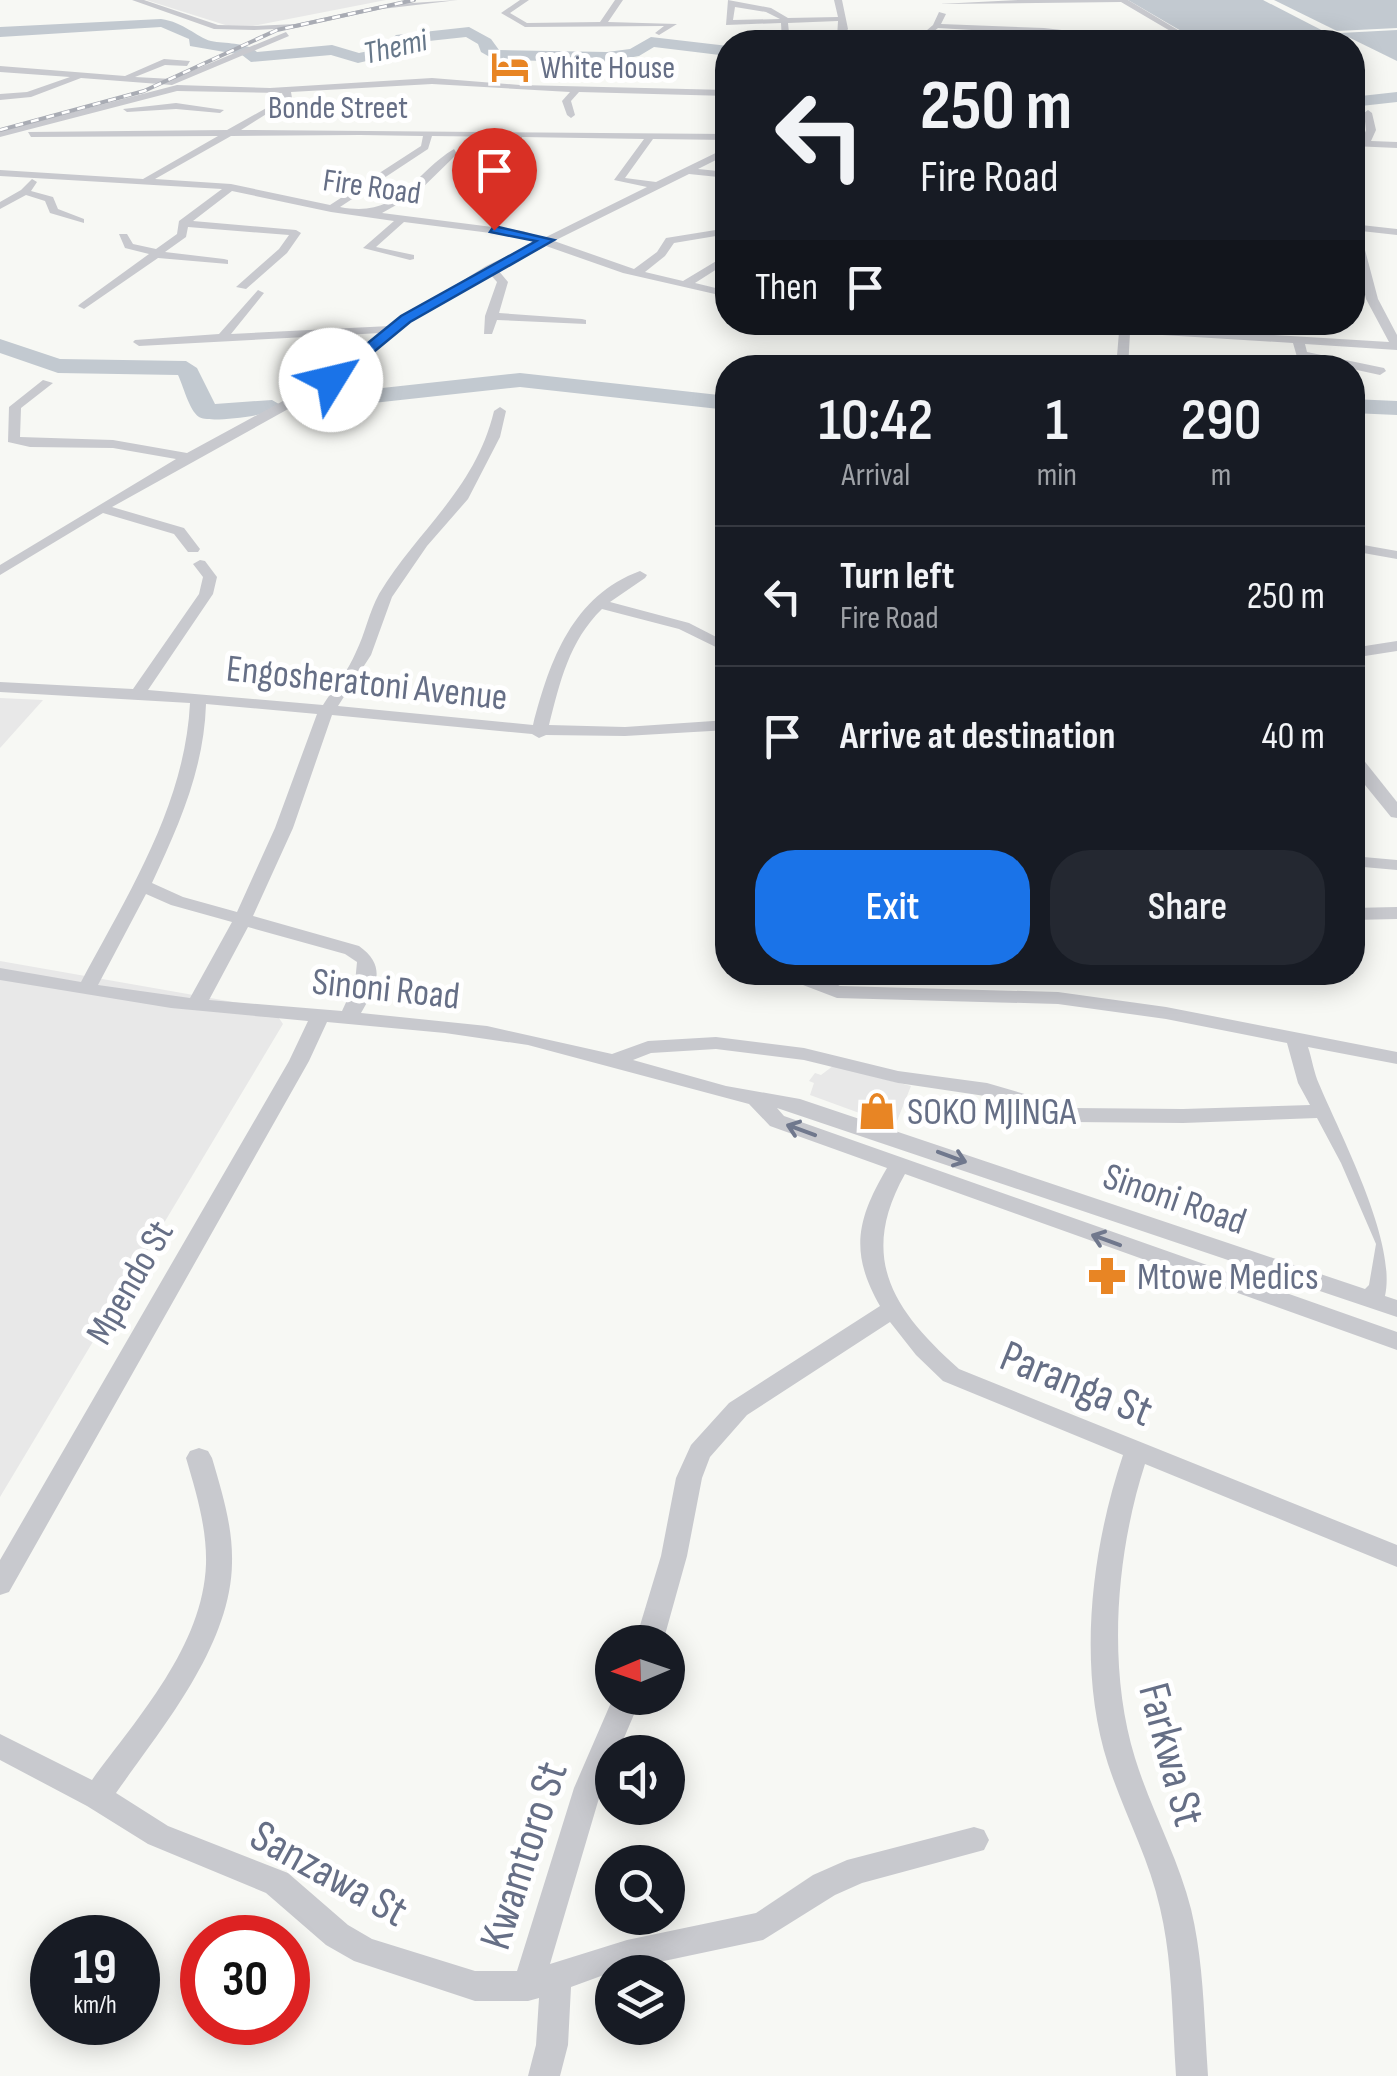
<!DOCTYPE html>
<html lang="en">
<head>
<meta charset="utf-8">
<style>
	:root { --surface:#171b24; --page:#242831; --text:#f1f3f6; --muted:#9ea1a6; --line:#363941; --accent:#1a73e8 }
	body { margin:0; font-family:"Sofia Sans Condensed",sans-serif; background:var(--page); color:var(--text); height:100vh; display:flex; flex-direction:column; font-size:38px; white-space:nowrap }
	* { box-sizing:border-box; margin:0 }
	p { font-size:32px; color:var(--muted) }
	.icon { flex:none; width:55px; height:55px; fill:none; stroke:currentColor; stroke-width:2; stroke-linecap:round; stroke-linejoin:round }
	.map { position:relative; flex:1; overflow:hidden }
	.sheet { position:absolute; left:715px; top:355px; width:650px; height:630px; display:flex; flex-direction:column; background:var(--surface); border-radius:40px; box-shadow:0 5px 25px #0003 }
	.sheet>* { flex:none }
	.banner { position:absolute; left:715px; top:30px; width:650px; height:305px; border-radius:40px; box-shadow:0 5px 25px #0003; background:#171b24; color:var(--text); overflow:hidden }
	.needle { width:65px; rotate:268deg }
	.buttons { position:absolute; left:595px; top:1625px; display:grid; gap:20px }
	.buttons a { display:grid; place-items:center; width:90px; height:90px; border-radius:50%; background:var(--surface); box-shadow:0 5px 25px #0003; font-size:50px }
	.speed { position:absolute; left:30px; top:1915px; display:flex; gap:20px; font-size:50px; font-weight:700; text-align:center }
	.speed>* { display:grid; place-content:center; width:130px; height:130px; border-radius:50%; background:var(--surface); box-shadow:0 5px 25px #0003; line-height:1 }
	.speed small { font-size:25px; font-weight:400 }
	.speed .limit { border:15px solid #d22; background:#fff; color:#111 }
	.pin { position:absolute; display:grid; place-items:center; width:85px; height:85px; color:#fff; margin:-102px -42px; border-radius:50% 50% 50% 0; rotate:-45deg; box-shadow:0 0 10px #0007 }
	.pin .icon { rotate:45deg }
	.me { position:absolute; width:110px; margin:-55px; rotate:54deg; stroke-linejoin:round; filter:drop-shadow(0 0 8px #0008) }
	.turn { display:flex; align-items:center; gap:35px; height:210px; padding:0 40px; font-size:45px }
	.turn .icon { width:130px; height:130px; stroke-width:2.5 }
	.turn b { display:block; font-size:70px; line-height:85px }
	.then { display:flex; align-items:center; height:95px; padding:0 40px; background:#0003; gap:20px; font-size:38px }
	.eta { display:flex; justify-content:space-evenly; align-items:center; height:170px; text-align:center }
	.eta b { font-size:60px; font-weight:600; line-height:70px }
	.action { display:flex; gap:20px; margin-top:auto; padding:20px 40px }
	.action a { flex:1; height:115px; border-radius:40px; background:var(--accent); color:#fff; font-size:40px; font-weight:600; line-height:115px; text-align:center }
	.action a+a { background:var(--page); color:var(--text) }
	ul { padding:0; list-style:none }
	li { display:flex; align-items:center; gap:30px; height:140px; padding:0 40px; border-top:2px solid var(--line) }
	li div { flex:1 }
	li b { display:block; font-size:38px }
	li em { font-style:normal }
	.map>svg:first-child { display:block }
	.built { fill:#e8e8e8 }
	.water { fill:#c2c9d0 }
	.lines { fill:none; stroke-linecap:round; stroke-linejoin:round }
	.river { fill:#c2c9d0; fill-rule:evenodd }
	.minor { fill:#c8c9ce; fill-rule:evenodd }
	.rail-casing { stroke:#a9acb4; stroke-width:4 }
	.rail { stroke:#fff; stroke-width:2.5; stroke-dasharray:8; stroke-linecap:butt }
	.oneway { stroke:#70788d }
	.route { fill:#1a73e8; stroke:#114b97; stroke-width:2.5 }
	.labels { text-anchor:middle; stroke-width:10; stroke-linejoin:round; paint-order:stroke }
	.far-water-label { font-size:32px; font-style:italic; fill:#667789; stroke:#fff }
	.far-poi-label { font-size:32px; fill:#666f86; stroke:#fff; text-anchor:start }
	.far-street-label { font-size:32px; fill:#666f86; stroke:#fff }
	.street-label { font-size:38px; fill:#666f86; stroke:#fff }
	.poi-label { font-size:38px; fill:#666f86; stroke:#fff; text-anchor:start }
	.near-street-label { font-size:45px; fill:#666f86; stroke:#fff }
</style>
</head>
<body>
<div class="map">
<svg width="1397" height="2076" viewBox="0 0 1397 2076">
	<rect width="100%" height="100%" fill="#f7f8f4"/>
	<g class="built">
		<path d="M146 0H386L238 29Z"/>
		<path d="M0 698 43 700 0 748Z"/>
		<path d="M0 961 273 1009 283 1024 0 1497Z"/>
		<path d="M833 1066 911 1086 895 1126 810 1095 814 1083 809 1081 815 1073 821 1075Z"/>
	</g>
	<g class="water">
		<path d="M1128 0H1263L1335 37 1200 42Z"/>
		<path d="M1274 0H1397V28L1337 31Z"/>
		<path d="M1397 30V61L1340 33Z"/>
	</g>
	<g class="lines">
		<g class="river">
			<path d="M161 19C184 22 196 37 211 41 226 44 246 42 257 52L332 45 359 53 382 48 396 35 469 27 491 39 499 50 607 52 630 49 651 37 728 46V56L654 47 639 56 607 62 495 60 481 52 478 44 466 37 401 44 392 55 358 63 331 55 251 62 242 55 190 46 189 39 161 27 0 37V27Z"/>
			<path d="M1397 92V102L1352 107V97Z"/>
			<path d="M0 339 60 359 186 361 197 368 215 404 272 400 284 407C276 414 209 424 199 417 189 410 183 385 178 375L58 373 0 353Z"/>
			<path d="M520 373 728 396V410L520 387 300 411 288 404 300 397Z"/>
			<path d="M1352 399 1397 401V415L1352 413Z"/>
		</g>
		<g class="minor">
			<path d="M132 0H144L218 25 254 26 296 24 382 5 458 0 382 9 296 28 254 30 214 29Z"/>
			<path d="M520 0H529L510 13 527 23 600 22 615 0H623L608 22 677 24 659 35 655 33 664 26 525 27 501 13Z"/>
			<path d="M728 0 771 8 788 18 838 17 834 0H842L848 29 841 40 837 38 838 21 788 23 790 42H782L781 23 726 25ZM735 7 766 12 780 19 733 20Z"/>
			<path d="M1018 0H1128L1198 42H1189L1121 2 939 4Z"/>
			<path d="M939 12 946 14 941 24 1044 28 1168 42 938 28 921 42H913L933 25Z"/>
			<path d="M286 32 289 36 172 85 81 78 31 97 0 100V94L27 92 70 77 0 72V66L125 76 164 59 190 61 187 66 165 65 135 77 172 79Z"/>
			<path d="M432 78 520 85 728 90V96L579 92 571 101 575 115 571 118 567 115 562 101 570 92 432 84 291 92 292 98 241 130 728 134V140L653 139 625 178 656 182 728 147V154L698 169 728 172V178L689 174 554 241 634 269 657 252 666 238 728 228V234L674 243 665 256 645 272 683 281 728 254V262L695 283 728 291V297L623 273 546 246 498 270 508 282 499 313 582 319 586 320V324L497 320 492 334H484L485 316 497 282 490 274 409 321 335 383 112 507 184 528 200 549 198 552H188L174 534 103 513 0 575V565L176 459 113 448 30 447 8 442 9 407 43 380 53 383 21 408 20 437 113 440 187 453 327 377 381 333 139 346 133 342 135 340 219 334 258 290 264 293 231 334 390 326 486 266 536 242 521 237 404 222 376 247 414 255V259L410 260 363 248 394 221 331 212 232 191 193 221 296 230 301 233 287 253 246 289 236 287 279 249 289 235 188 227 186 237 165 252 224 259 228 260V264L158 258 84 309 78 306 80 304 149 254 125 248 119 234H127L133 244 156 249 177 234 179 221 222 189 0 176V170L143 179 218 136 31 137 28 132 227 130 277 102 283 97 282 93 177 91 0 137V131L177 85 270 88ZM360 135 423 136 421 146 330 205 231 184 155 179 231 136ZM432 136 512 137V158L479 196 484 199 522 158V137L644 139 614 180 647 187 544 238 523 231 382 213 416 194 457 154 454 149C412 174 400 219 340 207L428 149Z"/>
			<path d="M176 103 224 110 220 113 176 109 127 112 123 109Z"/>
			<path d="M1368 110 1372 113 1376 130 1371 141 1397 142V148L1352 146V140L1362 141 1366 130 1364 113Z"/>
			<path d="M32 179 37 182 31 191 53 197 58 209 84 219V223L50 213 45 201 26 195 0 209V202L21 190Z"/>
			<path d="M1352 224 1397 229V235L1352 230Z"/>
			<path d="M1360 247 1365 250 1378 299 1397 335V350L1305 344 1307 352 1384 368 1386 371 1380 375 1297 357 1293 343 1130 333 1128 368H1116L1119 332 999 322 1119 326V322H1131L1130 326 1389 342 1366 299 1355 250Z"/>
			<path d="M500 407 506 411 500 437 468 499 427 546 392 597 371 655 338 706 533 725C550 659 573 596 640 571L647 575 645 578 610 602 689 623 728 643V653L679 629 602 609C569 641 560 682 549 725L625 727 728 720V730L625 736 546 735 539 738 532 734 332 715 293 828 253 916 359 946C387 966 377 986 361 1013L487 1026 612 1054 648 1041 716 1037 804 1048 898 1071 987 1083 1072 1108 1183 1109 1310 1105 1298 1083 1287 1043 1166 1019 1058 1004 837 998 803 985 794 972H813L840 986 1058 992 1166 1007 1397 1052V1064L1308 1047C1312 1059 1314 1073 1319 1084 1341 1136 1397 1242 1385 1296L1397 1300V1317L777 1108 784 1116 1397 1332V1350L905 1174C858 1258 893 1310 959 1369L1397 1545V1567L1145 1464C1116 1554 1107 1667 1135 1758 1151 1810 1178 1857 1191 1909 1204 1963 1204 2020 1208 2076H1176C1172 2020 1173 1963 1160 1908 1149 1858 1124 1813 1108 1764 1077 1668 1091 1550 1123 1455L943 1381 916 1355 890 1322 747 1415 710 1457 702 1478 687 1556 663 1642H635L661 1556 676 1478 691 1445 729 1403 880 1306C849 1252 857 1219 887 1168L770 1126 749 1104 528 1045 445 1033 327 1022 309 1061 9 1592 0 1595V1560L289 1061 308 1021 171 1008 0 980V968L81 982C128 894 185 805 190 703L0 692V682L133 689 199 594 203 577 193 564 200 560 205 561 217 577 213 594 148 690 323 705C334 688 348 671 356 652 365 634 369 612 379 594 419 528 475 490 494 411ZM206 704 317 714 275 828 237 912 183 897 152 883C179 825 204 769 206 704ZM146 894 171 905 232 922 190 998 98 985ZM248 927 345 954 357 962 355 983 342 1011 209 1000ZM716 1049 804 1060 898 1083 985 1096 1071 1122 1183 1123 1317 1118 1341 1163 1376 1244 1369 1285 1365 1289 800 1099 726 1086 633 1060 651 1053Z"/>
			<path d="M1352 543 1397 551V559L1352 551Z"/>
			<path d="M1397 641V651L1352 658V648Z"/>
			<path d="M1352 752 1358 753 1397 802V818L1391 817 1352 769Z"/>
			<path d="M1352 856 1397 860V870L1352 866Z"/>
			<path d="M1397 907V919L1352 920V908Z"/>
			<path d="M199 1448 208 1451 212 1458C222 1492 233 1527 232 1563 231 1646 161 1729 116 1793L168 1826 288 1873 348 1925 372 1939 475 1971H517L574 1788 613 1698H641L618 1752H612V1765L602 1788 550 1964 627 1940 756 1913 813 1875 847 1860 974 1827 984 1830 989 1840 984 1850 862 1883 835 1895 763 1940 612 1972 571 1987 568 2045 560 2076H528L536 2045 539 1998 528 2001H475L354 1961 326 1945 266 1893 148 1844 87 1806 0 1760V1734L92 1780C138 1717 203 1646 206 1564 207 1528 196 1492 186 1458L190 1451Z"/>
		</g>
		<g class="rail-casing">
			<path id="rail" d="M0 130 144 91 277 30 414 0"/>
		</g>
		<use href="#rail" class="rail"/>
	</g>
	<defs><path id="oneway-shaft" d="M-6 0H5M1.5-3L5.5 0L1.5 3" fill="none" stroke-width="1.6" stroke-linecap="round" stroke-linejoin="round" transform="scale(2.5)"/></defs>
	<g class="oneway">
		<use href="#oneway-shaft" transform="translate(801 1130) rotate(-160)"/>
		<use href="#oneway-shaft" transform="translate(952 1157) rotate(20)"/>
		<use href="#oneway-shaft" transform="translate(1106 1240) rotate(-160)"/>
	</g>
	<path class="route" d="M494 226 554 240 410 322 336 383H326V377L401 316 536 241 490 232Z"/>
	<defs>
		<g id="hotel-bare" transform="scale(3)"><path d="M-6-4.5h1.5V1H6V5H4.5V3h-9V5H-6ZM-4 0a1.8 1.8 0 1 1 3.6 0ZM.5 0V-2.5h3Q6-2.5 6 0Z" fill="#e88524" stroke="#fff" stroke-width="2.5" paint-order="stroke"/></g>
		<g id="shop-bare" transform="scale(3)"><path d="M-5-2.5h2.3a2.7 3.5 0 0 1 5.4 0H5L5.5 6h-11ZM-1.5-2.5h3a1.5 2.3 0 0 0-3 0Z" fill="#e88524" stroke="#fff" stroke-width="2.5" paint-order="stroke"/></g>
		<g id="pharmacy-bare" transform="scale(3)"><path d="M-2-6h4v4h4v4h-4v4h-4v-4h-4v-4h4Z" fill="#e88524" stroke="#fff" stroke-width="2.5" paint-order="stroke"/></g>
	</defs>
	<g fill-rule="evenodd">
		<use href="#hotel-bare" x="510" y="67"/>
		<use href="#shop-bare" x="877" y="1111"/>
		<use href="#pharmacy-bare" x="1107" y="1276"/>
	</g>
	<g class="labels">
		<g class="far-water-label">
			<text transform="translate(395 46) rotate(-13)" y="11">Themi</text>
		</g>
		<g class="far-poi-label">
			<text x="540" y="78">White House</text>
		</g>
		<g class="far-street-label">
			<text x="338" y="118">Bonde Street</text>
			<text transform="translate(372 186) rotate(8)" y="11">Fire Road</text>
		</g>
		<g class="street-label">
			<text transform="translate(367 682) rotate(6)" y="13">Engosheratoni Avenue</text>
			<text transform="translate(386 988) rotate(6)" y="13">Sinoni Road</text>
			<text transform="translate(1175 1198) rotate(19)" y="13">Sinoni Road</text>
			<text transform="translate(129 1282) rotate(-60)" y="13">Mpendo St</text>
		</g>
		<g class="poi-label">
			<text x="907" y="1124">SOKO MJINGA</text>
			<text x="1137" y="1289">Mtowe Medics</text>
		</g>
		<g class="near-street-label">
			<text transform="translate(1077 1382) rotate(22)" y="16">Paranga St</text>
			<text transform="translate(1173 1754) rotate(75)" y="16">Farkwa St</text>
			<text transform="translate(522 1855) rotate(-72)" y="16">Kwamtoro St</text>
			<text transform="translate(330 1872) rotate(29)" y="16">Sanzawa St</text>
		</g>
	</g>
</svg>
<div class="buttons">
<a><svg class="needle" viewBox="-14 -14 28 28"><path d="M0-13l5 13h-10z" fill="#e53935"/><path d="M0 13l5-13h-10z" fill="#9ea1a6"/></svg></a>
<a><svg class="icon" aria-label="sound" viewBox="0 0 24 24"><path d="M4 9h4l5-4v14l-5-4H4zM17 9q2 3 0 6"/></svg></a>
<a><svg class="icon" aria-label="search" viewBox="0 0 24 24"><circle cx="10" cy="10" r="6"/><path d="M15 15l6 6"/></svg></a>
<a><svg class="icon" aria-label="layers" viewBox="0 0 24 24"><path d="M12 4l9 5-9 5-9-5zM3 14l9 5 9-5"/></svg></a>
</div>
<div class="speed"><div>19<small>km/h</small></div><div class="limit">30</div></div>
<div class="pin" style="left:494px;top:230px;background:#d93025"><svg class="icon" aria-label="arrive" viewBox="0 0 24 24"><path d="M6 21V4h12l-3 4 3 4H6"/></svg></div>
<svg class="me" style="left:331px;top:380px" viewBox="-20 -20 40 40"><circle r="19" fill="#fff"/><path d="M0-13L10 11 0 6-10 11z" fill="#1a73e8"/></svg>
<div class="banner">
<div class="turn"><svg class="icon" aria-label="left" viewBox="0 0 24 24"><path d="M17 20v-9H6M10 6l-5 5 5 5"/></svg><div><b>250 m</b>Fire Road</div></div>
<div class="then">Then<svg class="icon" aria-label="arrive" viewBox="0 0 24 24"><path d="M6 21V4h12l-3 4 3 4H6"/></svg></div>
</div>
<section class="sheet">
<div class="eta">
<div><b>10:42</b><p>Arrival</p></div>
<div><b>1</b><p>min</p></div>
<div><b>290</b><p>m</p></div>
</div>
<ul>
<li><svg class="icon" aria-label="left" viewBox="0 0 24 24"><path d="M17 20v-9H6M10 6l-5 5 5 5"/></svg><div><b>Turn left</b><p>Fire Road</p></div><em>250 m</em></li>
<li><svg class="icon" aria-label="arrive" viewBox="0 0 24 24"><path d="M6 21V4h12l-3 4 3 4H6"/></svg><div><b>Arrive at destination</b></div><em>40 m</em></li>
</ul>
<div class="action"><a>Exit</a><a>Share</a></div>
</section>
</div>
</body>
</html>
